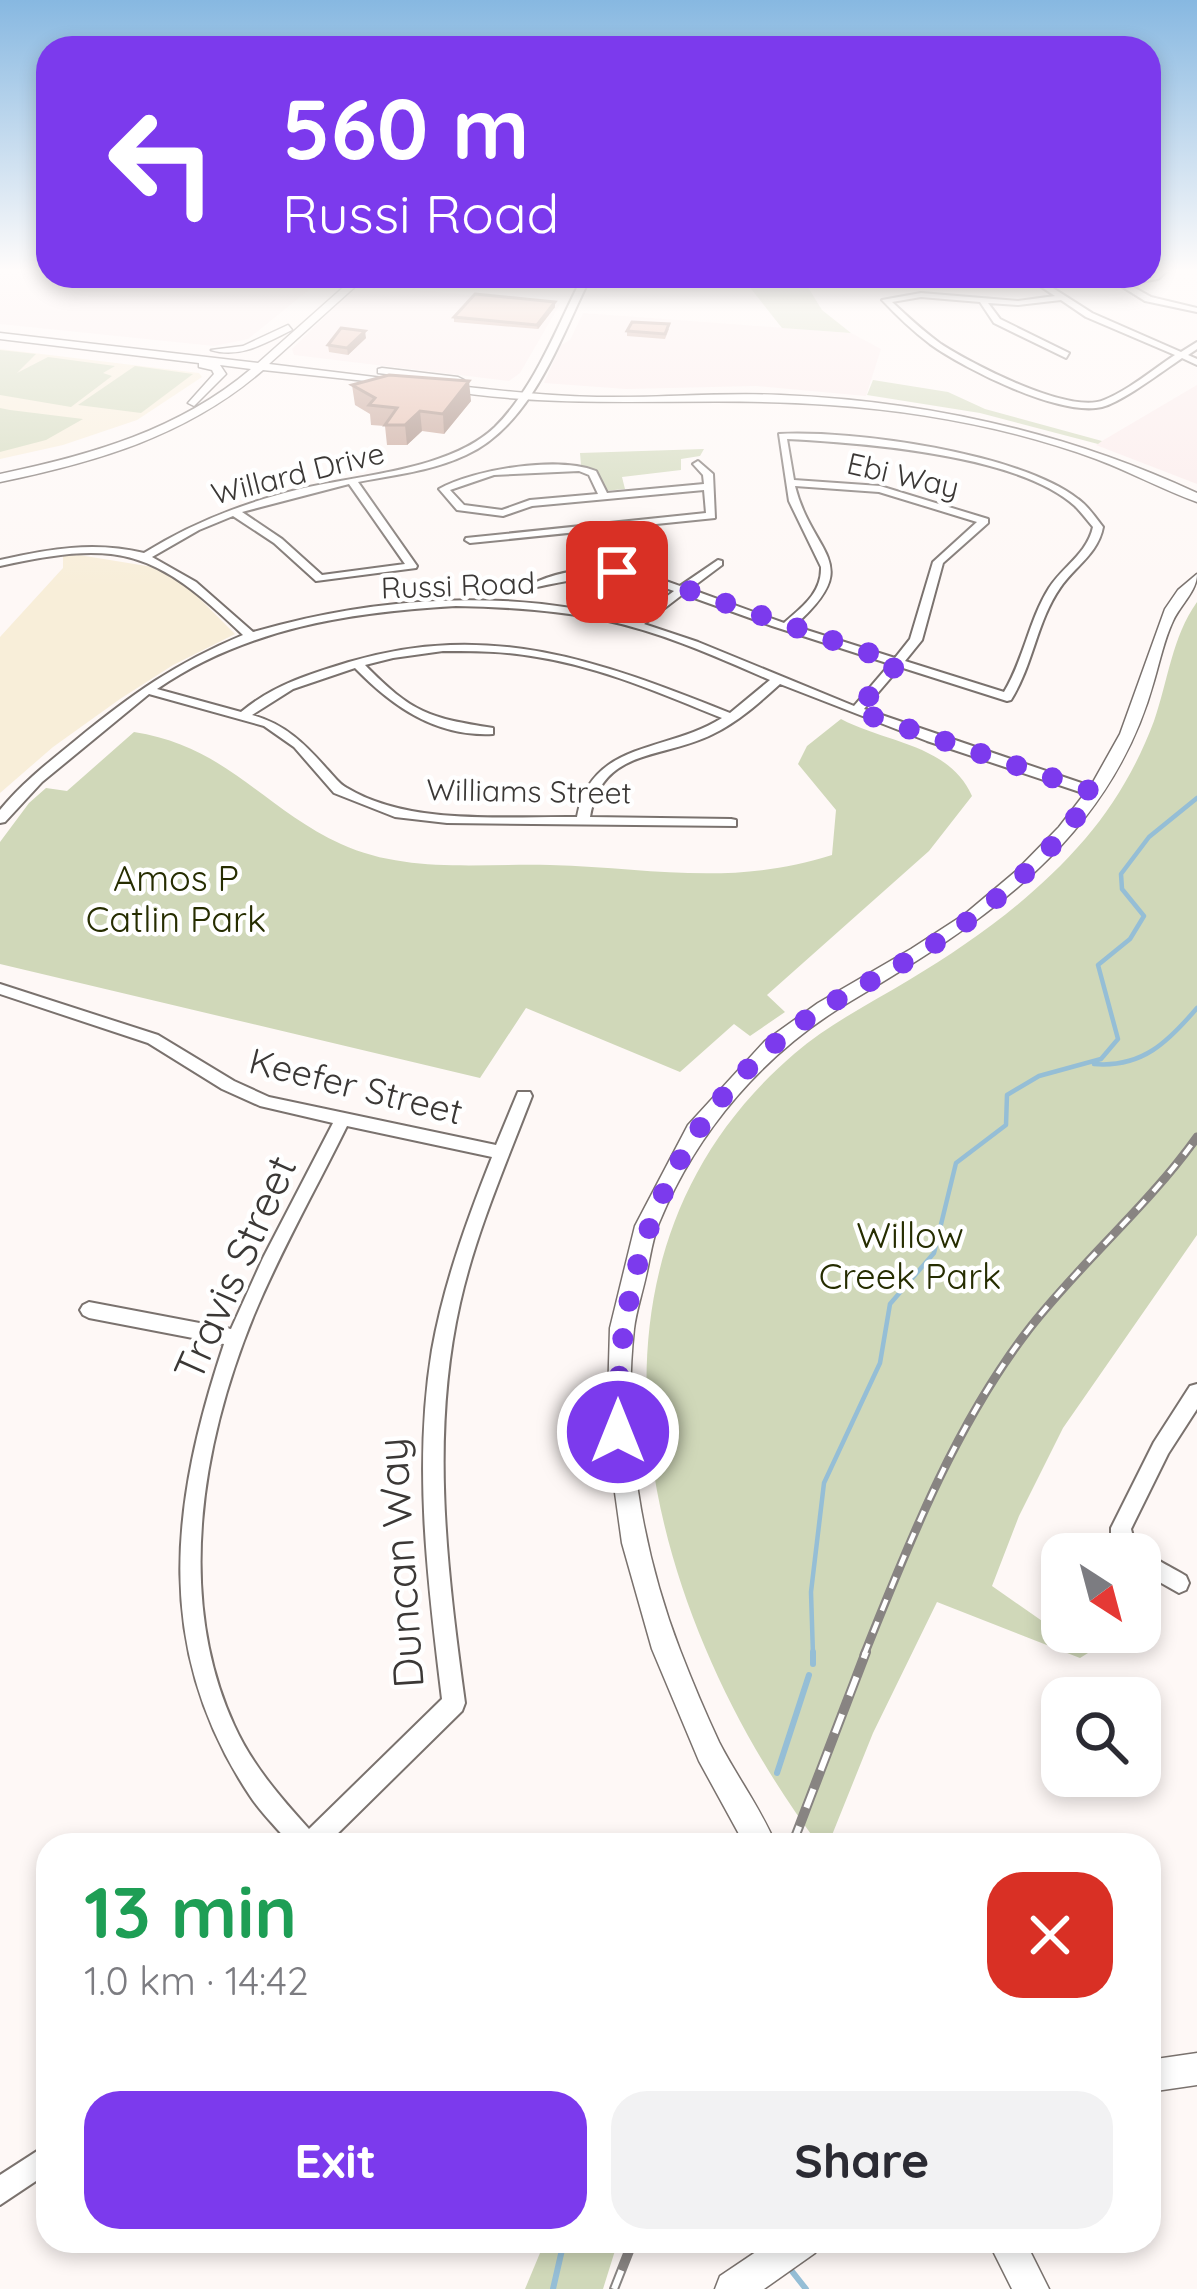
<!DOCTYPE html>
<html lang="en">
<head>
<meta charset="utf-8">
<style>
	:root { --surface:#fff; --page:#f2f2f3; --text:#2b2b33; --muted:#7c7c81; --accent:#7c3aed }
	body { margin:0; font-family:Quicksand,sans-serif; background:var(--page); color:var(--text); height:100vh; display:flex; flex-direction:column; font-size:45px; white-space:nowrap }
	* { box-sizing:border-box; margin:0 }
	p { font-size:39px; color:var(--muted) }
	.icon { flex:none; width:66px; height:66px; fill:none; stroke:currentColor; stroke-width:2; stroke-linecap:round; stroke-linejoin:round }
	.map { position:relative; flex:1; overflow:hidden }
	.sheet { position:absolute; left:36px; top:1833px; width:1125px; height:420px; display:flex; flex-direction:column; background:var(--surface); border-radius:36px; box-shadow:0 6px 18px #0003 }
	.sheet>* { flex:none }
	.banner { position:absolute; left:36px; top:36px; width:1125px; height:252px; border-radius:36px; box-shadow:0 6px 18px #0003; background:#7c3aed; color:#fff; overflow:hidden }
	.needle { width:78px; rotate:144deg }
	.fabs { position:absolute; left:1041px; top:1533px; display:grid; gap:24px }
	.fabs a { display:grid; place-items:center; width:120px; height:120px; border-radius:24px; background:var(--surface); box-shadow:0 6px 18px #0003; font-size:60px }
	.pin { position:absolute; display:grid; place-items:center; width:102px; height:102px; color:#fff; margin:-51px; border-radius:24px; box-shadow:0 6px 18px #0006 }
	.me { position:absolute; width:132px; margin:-66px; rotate:0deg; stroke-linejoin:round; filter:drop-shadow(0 0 9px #0008) }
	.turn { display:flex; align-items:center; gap:42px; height:252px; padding:0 48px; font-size:54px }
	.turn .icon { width:156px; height:156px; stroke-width:2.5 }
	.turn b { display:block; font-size:84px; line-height:102px }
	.round { display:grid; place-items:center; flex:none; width:126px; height:126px; border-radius:36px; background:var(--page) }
	.head { display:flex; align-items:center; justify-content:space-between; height:204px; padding:0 48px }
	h1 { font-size:72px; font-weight:700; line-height:90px; color:#1e9e55 }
	.primary-button { display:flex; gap:24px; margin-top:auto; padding:24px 48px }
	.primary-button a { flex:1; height:138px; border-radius:36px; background:var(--accent); color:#fff; font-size:48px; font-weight:700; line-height:138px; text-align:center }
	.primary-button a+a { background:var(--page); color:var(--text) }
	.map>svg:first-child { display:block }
	.commercial { fill:#fbebeb }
	.education { fill:#f8eed9 }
	.green { fill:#d0d8b9 }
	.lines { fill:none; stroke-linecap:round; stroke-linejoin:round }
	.stream-far1 { stroke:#95bed6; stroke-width:4.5 }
	.stream { stroke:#95bed6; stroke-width:6 }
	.minor-casing { stroke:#7a726e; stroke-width:4 }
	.major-casing { stroke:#7a726e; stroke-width:3 }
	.minor { fill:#fff; fill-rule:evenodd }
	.major { fill:#fff; fill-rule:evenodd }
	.rail-far1-casing { stroke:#888482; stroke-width:9 }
	.rail-casing { stroke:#888482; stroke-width:10 }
	.rail-far1 { stroke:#fff; stroke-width:4.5; stroke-dasharray:12; stroke-linecap:butt }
	.rail { stroke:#fff; stroke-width:6; stroke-dasharray:20; stroke-linecap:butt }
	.wall { fill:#c29d8f }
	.shaded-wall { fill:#9e8074 }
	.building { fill:#e2b7a6; stroke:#9e8074; stroke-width:3 }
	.route { stroke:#7c3aed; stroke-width:21; stroke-dasharray:0 37.8 }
	.labels { text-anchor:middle; stroke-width:9; stroke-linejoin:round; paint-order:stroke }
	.far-street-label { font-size:30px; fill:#3b3836; stroke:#fff }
	.park-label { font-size:36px; fill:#262d00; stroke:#fff }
	.street-label { font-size:36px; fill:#3b3836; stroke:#fff }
	.near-street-label { font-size:42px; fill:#3b3836; stroke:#fff }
</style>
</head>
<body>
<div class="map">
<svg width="1197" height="2289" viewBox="0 0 1197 2289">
	<rect width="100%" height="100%" fill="#fef8f6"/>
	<g class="commercial">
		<path d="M0 268H48V276H326L248 339 214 346 0 324Z"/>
		<path d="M358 284 560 304 520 373 509 381 294 355 292 349Z"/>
		<path d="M583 313 851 333 881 349 866 396 756 386 626 389 544 383 561 345 570 340Z"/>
		<path d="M1197 385V484L1096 445 1102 441Z"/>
	</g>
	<g class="education">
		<path d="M0 349 199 373 202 377 137 420 63 445 0 459Z"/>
		<path d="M79 555 159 568 186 585 235 634 173 665 120 699 53 747 0 793V637L63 568V556Z"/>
	</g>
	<g class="green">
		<path d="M741 276H801L822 310 851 333 782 328Z"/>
		<path d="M0 350 36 354 17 373 48 357 115 366 103 373 112 376 71 407 0 395Z"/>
		<path d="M135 366 193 374 141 413 78 405Z"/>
		<path d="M873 380 948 392 985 409 1102 441 1098 444 980 413 867 395Z"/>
		<path d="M0 408 10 410 83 419 46 440 0 452Z"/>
		<path d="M704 449 700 456 681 459V470L622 477 625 489 604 491 593 471 581 465 580 453Z"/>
		<path d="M1197 602V1235L1063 1428 1019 1516 992 1586 1088 1653 1080 1658 937 1602 873 1733 828 1845H819C650 1620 546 1267 794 1054 829 1024 869 1004 909 980 974 941 1035 897 1085 839 1115 804 1138 764 1154 721 1168 681 1172 637 1197 602Z"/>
		<path d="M841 719C886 743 949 744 972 796L929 851 767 995 785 1012 750 1036 734 1024 680 1072 526 1008 480 1078 0 964V842L29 803 46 788 67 791 134 732C226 746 263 808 341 844 406 874 482 863 550 865 653 868 730 887 832 855L836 810 798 764 807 746Z"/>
		<path d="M545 2241H618L603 2289H525Z"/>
	</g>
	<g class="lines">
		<g class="stream-far1">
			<path d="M1094 1064C1142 1068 1168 1042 1197 1008"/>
			<path d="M813 1655 811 1592 824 1483 880 1363 890 1304 934 1253 956 1163 1006 1125 1007 1095 1039 1076 1101 1059 1118 1039 1098 965 1130 939 1144 916 1122 889 1121 874 1149 837 1197 798"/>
		</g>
		<g class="stream">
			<path d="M813 1652V1664"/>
			<path d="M777 1773 809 1675"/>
			<path d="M787 2265 806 2289"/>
			<path d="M553 2289 564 2241"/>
		</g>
		<g class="minor-casing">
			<g id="minor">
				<path d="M1162 268H1170L1158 279 1128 284 1151 297 1197 308V312L1145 301 1105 276H1115L1122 281 1153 275Z"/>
				<path d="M583 276H591C560 338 533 424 466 455 432 471 394 475 358 482L417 566 416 568 316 581 274 543 233 516 199 530 152 557 196 582 253 632C377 596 508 588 634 621L674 591C618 571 593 575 537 587L532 584C579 561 632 568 680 586L718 560 722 561V565L690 589 784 623C802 607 822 593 821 567L789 501 779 434C853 430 1020 453 1078 499 1088 506 1096 518 1103 527 1098 554 1075 566 1060 588 1037 621 1033 665 1011 700L1007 701 900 667 864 709 1099 789V795H1089L927 741 780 684C759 703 738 722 713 734 662 760 602 747 590 817L731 819 736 820V826L447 823 395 817 334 793 294 747 264 726 149 694 42 782 5 822 0 823V810C22 783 49 762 76 740 132 694 176 663 243 635 155 550 120 539 0 566V560C49 549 94 541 144 553 192 523 241 504 296 490 356 475 449 471 495 427 536 386 557 326 583 276ZM787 439C863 443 1018 454 1075 506 1081 512 1087 520 1093 527 1087 554 1063 566 1049 588 1029 620 1024 659 1004 692L905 661 922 640 943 563 988 523V519L880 486 794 480ZM349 484 405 564 322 575 282 539 242 512ZM795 486 879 492 977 522 933 562 910 639 895 658 794 626C866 562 813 557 795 486ZM683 594 772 626 890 664 854 706 698 642 644 624ZM456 606C506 607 555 610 604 620 662 632 717 657 770 680L730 713C599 661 490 620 349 662 310 674 273 685 241 712L157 689C246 628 350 612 456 606ZM443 651C475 651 505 651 537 657 601 667 662 694 722 718 667 753 591 740 577 817 505 816 410 826 347 788 339 784 333 775 327 769 305 744 285 724 252 715L293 689 355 668C393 707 436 737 493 734V728C429 718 412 713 365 665L393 658Z"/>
				<path d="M1025 276H1034L1092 313 1181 352 1197 342V349L1188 355 1197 359V365L1182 358C1163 371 1122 402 1102 407 1060 417 965 369 930 344 913 331 897 316 882 300L921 293 1018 301 1055 296ZM921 297 980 302 994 323 1066 358 1069 353 1000 319 988 303 1018 305 1061 300 1086 317 1175 355C1152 370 1129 390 1104 400 1069 415 972 364 941 344 923 331 908 317 892 302Z"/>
				<path d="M698 461 713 474 715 518 470 543 465 540 466 538 706 513 704 490 532 506 503 516 457 510 439 489C475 469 558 456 596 471L607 493 704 484 703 475 693 464ZM579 471 589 475 598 494 530 500 502 510 464 505 450 490 494 475Z"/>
				<path d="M0 984 158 1035 234 1081 269 1097 496 1145 518 1092H530L532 1096C506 1164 476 1232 460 1303 430 1436 447 1570 465 1703L462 1711 326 1845H291C278 1829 261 1813 250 1796 152 1648 171 1503 224 1344L89 1318 83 1315 80 1310 83 1305 89 1302 231 1329 263 1258 333 1123 260 1106 222 1089 148 1043 0 994ZM347 1126 492 1157C467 1220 444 1283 432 1350 413 1466 428 1584 442 1699L309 1829C280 1797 252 1765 234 1725 175 1596 202 1442 254 1315 281 1250 316 1189 347 1126Z"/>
				<path d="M1197 1384V1409L1168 1454 1131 1529C1135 1553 1166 1563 1186 1576L1189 1583 1186 1590 1179 1593 1140 1571V1554H1119L1111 1541V1528L1154 1442 1190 1386Z"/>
				<path d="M48 2144V2173L0 2205V2175Z"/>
			</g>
		</g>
		<g class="major-casing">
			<g id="major">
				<path d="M356 276H367L269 364 399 380 405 383 403 385 263 370C187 436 96 462 0 482V474C91 455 179 430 251 369L220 365 226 374 194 406 188 403 214 374 212 370 199 367V363L0 339V333L258 363Z"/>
				<path d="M288 325 292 330C265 343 240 359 211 350L243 346Z"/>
				<path d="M382 368 458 377 464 380 458 383 378 373V369Z"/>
				<path d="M442 384C494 390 545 396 597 397 658 398 720 392 781 395 925 401 1066 432 1197 493V502C1163 490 1131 472 1096 459 1011 428 919 411 829 405 699 395 568 412 438 389V385Z"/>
				<path d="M1197 574C1197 591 1181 604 1173 621 1164 640 1160 661 1154 681 1110 840 984 922 851 1001 765 1052 697 1130 659 1223 652 1240 650 1259 646 1276 642 1294 636 1312 634 1329 622 1435 642 1551 680 1650 692 1681 705 1712 719 1742 737 1777 761 1809 776 1845H745L699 1761 652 1649 622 1543 607 1435 610 1328 635 1226 688 1125 765 1041 818 1003 911 949 965 914 1015 872 1059 827 1092 784 1120 734 1165 609 1178 590Z"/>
				<path d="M1197 2053V2085L1149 2092V2060Z"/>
				<path d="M772 2241H821L815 2253 764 2289H715L720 2276Z"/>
				<path d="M988 2241H1025L1049 2289H1012Z"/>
			</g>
		</g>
		<use href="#minor" class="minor"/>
		<use href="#major" class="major"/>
		<g class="rail-far1-casing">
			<path id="rail-far1" d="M864 1655C909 1543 955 1425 1029 1329 1081 1262 1147 1207 1197 1137"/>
		</g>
		<g class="rail-casing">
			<g id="rail">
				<path d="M792 1845 866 1652"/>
				<path d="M614 2289 633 2241"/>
			</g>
		</g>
		<use href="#rail-far1" class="rail-far1"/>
		<use href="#rail" class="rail"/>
	</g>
	<g class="wall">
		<path d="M555 307 538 329 454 322V317Z"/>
		<path d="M669 329 665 339 627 336V331Z"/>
		<path d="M366 338 348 355 329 352 328 345Z"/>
		<path d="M352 385 471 401 444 434 422 431 407 445H387L385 426 371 425 370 414 355 405Z"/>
	</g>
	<g class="shaded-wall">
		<path d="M555 302V307L538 329 537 325Z"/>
		<path d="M365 331 366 338 348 355 347 348Z"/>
		<path d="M469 381 471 401 444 434 443 414Z"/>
		<path d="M420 411 422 431 407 445 405 425Z"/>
	</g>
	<g class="building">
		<path d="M475 294 555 302 537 325 454 317Z"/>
		<path d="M632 322 669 324 665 334 627 331Z"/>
		<path d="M341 328 365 331 347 348 328 345Z"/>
		<path d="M389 375 469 381 443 414 420 411 405 425H385L397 408 369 405 375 398 352 385Z"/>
	</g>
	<linearGradient id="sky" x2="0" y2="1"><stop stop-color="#87b8e1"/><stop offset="0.46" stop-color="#fffcfb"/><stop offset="1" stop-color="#fffcfb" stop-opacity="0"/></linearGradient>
	<rect width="1197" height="588" fill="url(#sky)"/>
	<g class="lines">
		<path class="route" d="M617 572 656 579 898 663 856 711 1094 792C1051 857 986 913 920 953 886 974 850 991 817 1012 674 1106 614 1267 618 1432"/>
	</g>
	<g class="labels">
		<g class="far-street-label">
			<text transform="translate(298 474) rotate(-14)" y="10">Willard Drive</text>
			<text transform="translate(903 476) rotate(13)" y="10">Ebi Way</text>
			<text transform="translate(458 586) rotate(-2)" y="10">Russi Road</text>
			<text transform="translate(529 792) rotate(1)" y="10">Williams Street</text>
		</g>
		<g class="park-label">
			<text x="176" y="891">Amos P<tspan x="176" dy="41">Catlin Park</tspan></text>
			<text x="910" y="1248">Willow<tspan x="910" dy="41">Creek Park</tspan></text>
		</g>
		<g class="street-label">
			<text transform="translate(356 1086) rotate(14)" y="13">Keefer Street</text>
		</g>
		<g class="near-street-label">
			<text transform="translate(235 1268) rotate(-66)" y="15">Travis Street</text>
			<text transform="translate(400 1563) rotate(-94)" y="15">Duncan Way</text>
		</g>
	</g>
</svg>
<div class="fabs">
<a><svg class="needle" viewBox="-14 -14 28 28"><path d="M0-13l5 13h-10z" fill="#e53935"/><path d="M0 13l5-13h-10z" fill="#7c7c81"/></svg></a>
<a><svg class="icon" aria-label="search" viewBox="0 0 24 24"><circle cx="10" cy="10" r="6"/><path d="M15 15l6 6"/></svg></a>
</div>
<div class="pin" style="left:617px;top:572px;background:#d93025"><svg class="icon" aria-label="arrive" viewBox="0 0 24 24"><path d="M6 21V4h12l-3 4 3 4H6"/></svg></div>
<svg class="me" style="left:618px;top:1432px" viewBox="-20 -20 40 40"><circle r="17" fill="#7c3aed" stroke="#fff" stroke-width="3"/><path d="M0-11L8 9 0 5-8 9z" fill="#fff"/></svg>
<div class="banner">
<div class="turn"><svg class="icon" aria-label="left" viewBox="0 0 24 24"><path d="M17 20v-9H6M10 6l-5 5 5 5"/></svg><div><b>560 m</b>Russi Road</div></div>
</div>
<section class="sheet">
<div class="head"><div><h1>13 min</h1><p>1.0 km · 14:42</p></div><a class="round" style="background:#d93025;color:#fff"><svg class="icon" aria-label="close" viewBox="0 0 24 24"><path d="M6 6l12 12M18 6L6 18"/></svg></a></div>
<div class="primary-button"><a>Exit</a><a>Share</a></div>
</section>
</div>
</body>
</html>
